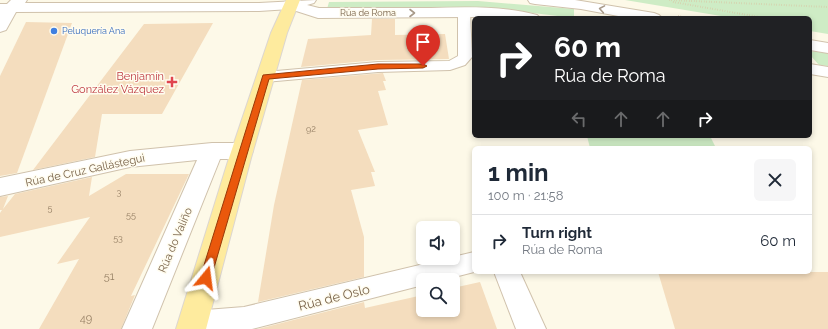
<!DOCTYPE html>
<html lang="en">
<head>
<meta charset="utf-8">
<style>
	:root { --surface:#fff; --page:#f6f6f7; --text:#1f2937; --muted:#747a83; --line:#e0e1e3 }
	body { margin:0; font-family:Raleway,sans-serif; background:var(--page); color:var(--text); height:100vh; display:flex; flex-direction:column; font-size:15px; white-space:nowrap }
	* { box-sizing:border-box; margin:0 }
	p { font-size:13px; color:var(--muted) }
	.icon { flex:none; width:22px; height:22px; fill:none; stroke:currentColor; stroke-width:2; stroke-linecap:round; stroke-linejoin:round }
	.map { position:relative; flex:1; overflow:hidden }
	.drawer { position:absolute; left:472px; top:146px; width:340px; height:128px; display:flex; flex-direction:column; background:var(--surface); border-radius:6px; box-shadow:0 2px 6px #0003 }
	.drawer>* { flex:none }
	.top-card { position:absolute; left:472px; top:16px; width:340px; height:122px; border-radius:6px; box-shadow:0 2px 6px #0003; background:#202124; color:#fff; overflow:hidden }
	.fabs { position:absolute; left:416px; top:221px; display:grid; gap:8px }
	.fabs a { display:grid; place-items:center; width:44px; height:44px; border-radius:6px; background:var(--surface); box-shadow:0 2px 6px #0003; font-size:20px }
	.pin { position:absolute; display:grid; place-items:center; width:34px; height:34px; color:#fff; margin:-41px -17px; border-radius:50% 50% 50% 0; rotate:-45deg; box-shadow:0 0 4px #0007 }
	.pin .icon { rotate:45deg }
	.me { position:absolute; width:44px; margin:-22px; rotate:16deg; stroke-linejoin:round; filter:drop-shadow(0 0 3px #0008) }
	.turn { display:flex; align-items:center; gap:14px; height:84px; padding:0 16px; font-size:18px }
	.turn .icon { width:52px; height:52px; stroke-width:2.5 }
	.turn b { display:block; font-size:28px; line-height:34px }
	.lanes { display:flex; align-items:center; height:38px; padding:0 16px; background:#0003; justify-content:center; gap:20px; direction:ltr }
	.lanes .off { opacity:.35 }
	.round { display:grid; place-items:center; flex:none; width:42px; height:42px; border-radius:6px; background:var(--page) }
	.summary { display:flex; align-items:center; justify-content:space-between; height:68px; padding:0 16px }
	h1 { font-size:24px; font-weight:700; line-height:30px }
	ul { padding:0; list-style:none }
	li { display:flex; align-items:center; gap:12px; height:52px; padding:0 16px; border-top:1px solid var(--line) }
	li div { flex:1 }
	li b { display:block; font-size:15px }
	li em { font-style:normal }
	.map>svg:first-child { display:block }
	.green { fill:#ceecc5 }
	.building { fill:#f4ddbe }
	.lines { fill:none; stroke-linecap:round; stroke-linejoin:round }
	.lane-casing { stroke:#d0c2ac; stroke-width:2 }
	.street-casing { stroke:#d0c2ac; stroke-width:2 }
	.primary-casing { stroke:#dcd6d0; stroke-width:2 }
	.path { stroke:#dac1a0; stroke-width:2; stroke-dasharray:0.5 2; stroke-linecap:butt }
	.lane { fill:#fff; fill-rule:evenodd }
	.street { fill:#fff; fill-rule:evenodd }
	.primary { fill:#feeb9e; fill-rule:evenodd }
	.oneway { stroke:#a89a89 }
	.route { fill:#ea580c; stroke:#983908 }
	.shop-dot { fill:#3f7fe0; stroke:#fffcef; stroke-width:1.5 }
	.health-dot { fill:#e0444e; stroke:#fffcef; stroke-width:1.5 }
	.labels { text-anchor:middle; stroke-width:3; stroke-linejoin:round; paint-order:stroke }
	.far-street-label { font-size:9px; fill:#79634a; stroke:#fffcef }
	.far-shop-label { font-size:9px; fill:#366cbe; stroke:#fffcef; text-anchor:start }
	.number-label { font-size:9px; fill:#988267 }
	.health-label { font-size:11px; fill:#be3a42; stroke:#fffcef; text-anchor:end }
	.street-label { font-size:11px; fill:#79634a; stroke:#fffcef }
	.near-number-label { font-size:11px; fill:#988267 }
	.near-street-label { font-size:13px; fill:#79634a; stroke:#fffcef }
</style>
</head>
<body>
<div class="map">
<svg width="828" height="329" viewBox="0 0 828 329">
	<rect width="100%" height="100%" fill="#fdf9e8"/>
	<g class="green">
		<path d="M625 0H828V34L810 31V18H733Z"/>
		<path d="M478 1 574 9V18L525 12 478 8 327 9 329 2Z"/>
		<path d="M810 51 828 53V66L819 65 810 55Z"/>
		<path d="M587 136H710L716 148H590Z"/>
	</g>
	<g class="building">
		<path d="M372 19H395V35L445 34 449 59 378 60 301 67 308 39 371 35Z"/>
		<path d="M26 22 72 23 17 173 0 176V76Z"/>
		<path d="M213 23 162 114H102L95 157 33 170 144 24Z"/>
		<path d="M383 73 386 81H383L386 90 378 91 388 125 358 130 375 172H371L375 186 351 190 364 237V277L258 302 274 205 302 80Z"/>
		<path d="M126 174H189L131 296 135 295 121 329H39L79 259 57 264 90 217 0 237V213L2 210H0V197L8 196 3 209 15 194 92 177 89 196Z"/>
		<path d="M658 272H828V329H675Z"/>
		<path d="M480 282 497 329H258L364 302 365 308 423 295V310H453V288Z"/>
	</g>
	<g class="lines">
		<g class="lane-casing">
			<g id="lane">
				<path d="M464 8 469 9 470 12 472 57 465 65 450 70 378 72 265 82 260 80 257 77 260 74 265 72 378 62 449 61 458 56V12L459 9Z"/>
				<path d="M474 252V272L443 280H423V285L252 329H183L180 323 184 314 193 311 244 307Z"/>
			</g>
		</g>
		<g class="street-casing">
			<g id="street">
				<path d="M11 0H27L25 3H259L316 0 314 3 307 5 319 8C356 8 394 8 431 8 466 7 503 6 537 15L540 18 464 17 318 18 290 9 259 11 16 12 6 30 0 32V4H7Z"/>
				<path d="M528 0H575L654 13 659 15 662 18H629L581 9 535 4 530 3Z"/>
				<path d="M810 40 828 43V53L810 50Z"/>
				<path d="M810 64 828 67V77L810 74Z"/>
				<path d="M212 143H242L250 146 253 151 250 156 242 159H220L152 329H122L197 160 130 167 0 196V178L130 151Z"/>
				<path d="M494 272H520L546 329H516Z"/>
			</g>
		</g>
		<g class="primary-casing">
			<path id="primary" d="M286 0H300L287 33 251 158 206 329H176L229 158 271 33Z"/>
		</g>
		<g class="path">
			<path d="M669 0 828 7"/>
			<path d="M673 2 765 18"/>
			<path d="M678 16 689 18"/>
		</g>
		<use href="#lane" class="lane"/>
		<use href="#street" class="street"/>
		<use href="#primary" class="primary"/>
	</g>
	<defs><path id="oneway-chevron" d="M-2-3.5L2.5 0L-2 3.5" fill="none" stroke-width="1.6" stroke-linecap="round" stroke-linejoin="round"/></defs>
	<g class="oneway">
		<use href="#oneway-chevron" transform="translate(602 9) rotate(-170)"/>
		<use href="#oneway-chevron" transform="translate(412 13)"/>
	</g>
	<path class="route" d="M378 64H423L427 66 423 68 378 69 269 79 211 278 210 282 206 283 202 282 200 278 263 75Z"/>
	<circle class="shop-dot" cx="54" cy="31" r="4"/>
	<path class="health-dot" d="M170 76h4v4h4v4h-4v4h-4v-4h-4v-4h4z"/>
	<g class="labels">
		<g class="far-street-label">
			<text x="368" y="16">Rúa de Roma</text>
		</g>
		<g class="far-shop-label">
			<text x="62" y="34">Peluquería Ana</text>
		</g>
		<g class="number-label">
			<text x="311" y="132">92</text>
			<text x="119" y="195">3</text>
			<text x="50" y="211">5</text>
			<text x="131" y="218">55</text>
			<text x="118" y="241">53</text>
		</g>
		<g class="health-label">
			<text x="164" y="80">Benjamín<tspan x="164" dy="13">González Vázquez</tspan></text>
		</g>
		<g class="street-label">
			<text transform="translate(85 170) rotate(-12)" y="4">Rúa de Cruz Gallástegui</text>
			<text transform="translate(175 240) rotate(-67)" y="4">Rúa do Valiño</text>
		</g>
		<g class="near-number-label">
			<text x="109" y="280">51</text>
			<text x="86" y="322">49</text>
		</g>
		<g class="near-street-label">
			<text transform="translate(334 297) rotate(-14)" y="5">Rúa de Oslo</text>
		</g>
	</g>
</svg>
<div class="fabs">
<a><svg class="icon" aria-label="sound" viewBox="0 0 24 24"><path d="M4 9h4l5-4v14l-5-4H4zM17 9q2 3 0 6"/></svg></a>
<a><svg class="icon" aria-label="search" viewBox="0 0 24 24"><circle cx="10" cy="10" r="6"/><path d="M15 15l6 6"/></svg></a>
</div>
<div class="pin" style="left:423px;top:66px;background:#d93025"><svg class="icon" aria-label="arrive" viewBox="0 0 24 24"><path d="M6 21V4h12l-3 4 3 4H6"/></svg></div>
<svg class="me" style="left:206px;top:278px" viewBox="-20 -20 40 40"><path d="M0-17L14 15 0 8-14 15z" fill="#ea580c" stroke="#fff" stroke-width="4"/></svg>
<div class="top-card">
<div class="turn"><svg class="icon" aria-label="right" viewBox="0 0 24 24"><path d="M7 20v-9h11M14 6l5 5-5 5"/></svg><div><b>60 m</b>Rúa de Roma</div></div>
<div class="lanes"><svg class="icon off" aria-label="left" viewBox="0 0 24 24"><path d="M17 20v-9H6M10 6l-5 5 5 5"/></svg><svg class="icon off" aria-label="ahead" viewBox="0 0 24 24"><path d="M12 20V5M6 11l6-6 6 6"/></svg><svg class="icon off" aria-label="ahead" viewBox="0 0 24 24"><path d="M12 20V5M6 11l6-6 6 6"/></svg><svg class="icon" aria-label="right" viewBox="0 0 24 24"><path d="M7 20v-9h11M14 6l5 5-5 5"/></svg></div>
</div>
<section class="drawer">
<div class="summary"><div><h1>1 min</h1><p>100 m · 21:58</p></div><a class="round"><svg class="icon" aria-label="close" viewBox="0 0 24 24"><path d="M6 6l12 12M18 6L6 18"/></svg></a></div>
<ul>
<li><svg class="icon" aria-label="right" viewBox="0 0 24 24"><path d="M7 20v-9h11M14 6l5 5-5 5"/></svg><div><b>Turn right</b><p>Rúa de Roma</p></div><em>60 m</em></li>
</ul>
</section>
</div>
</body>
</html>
